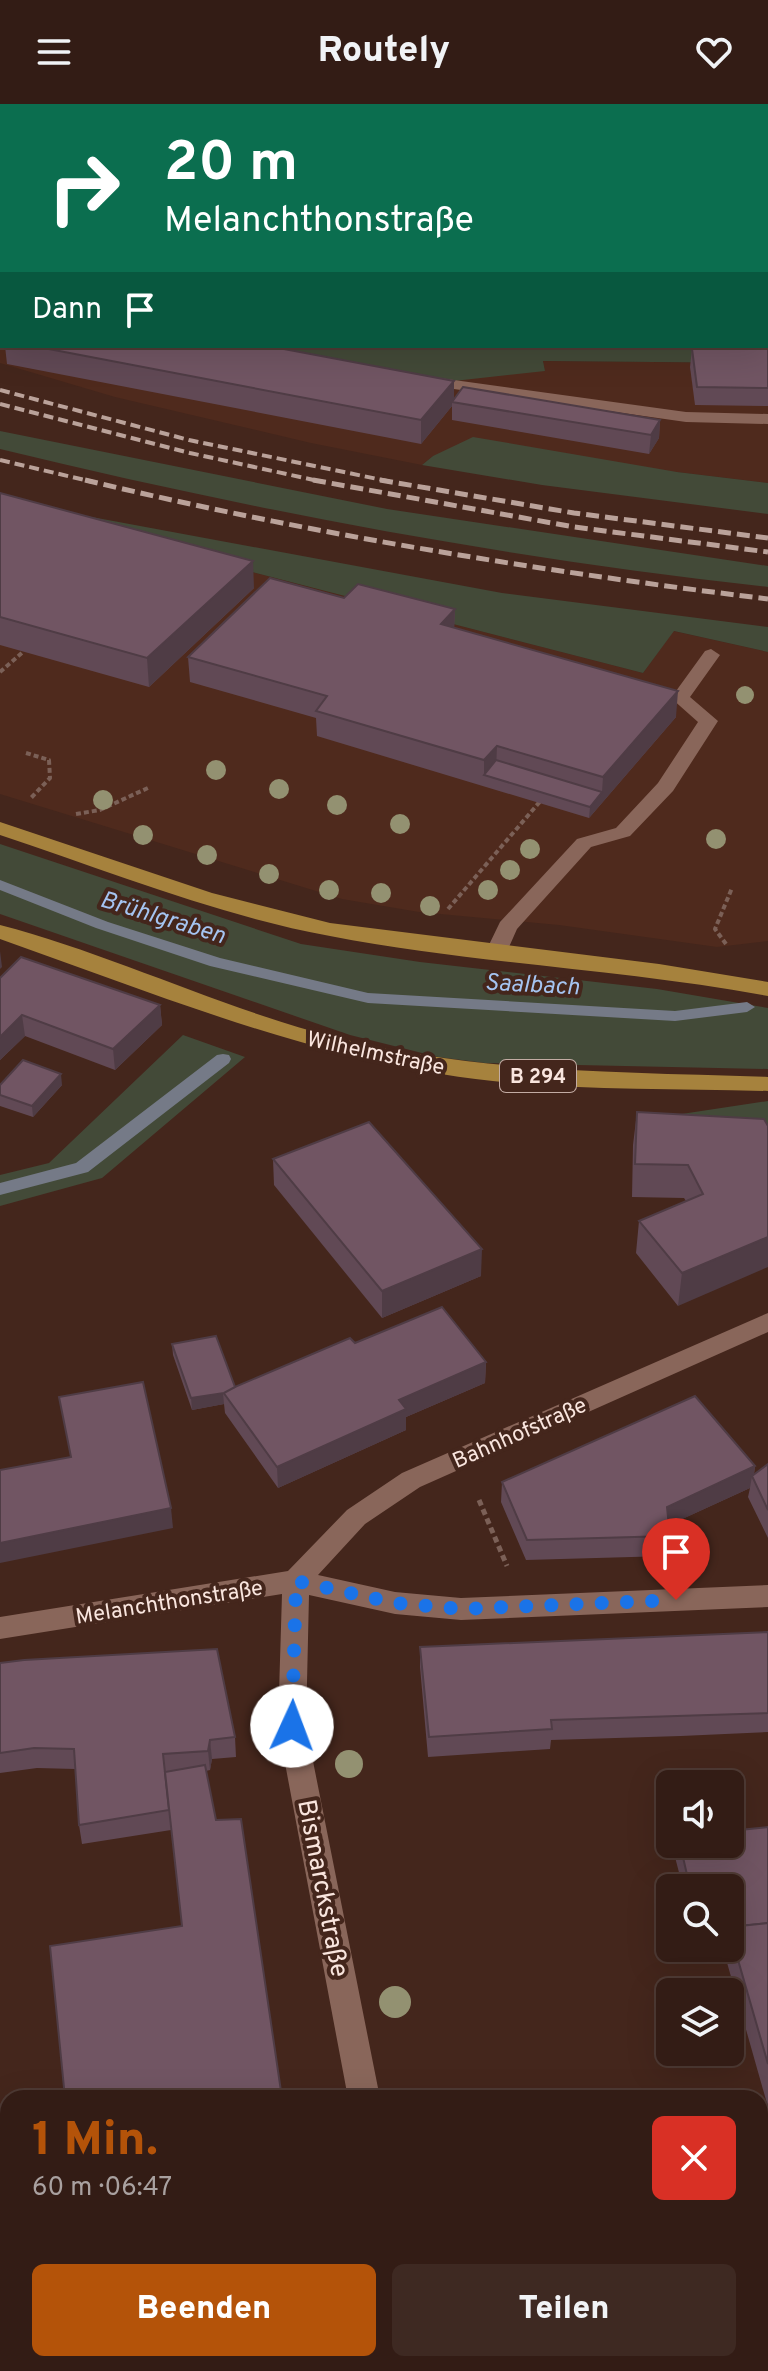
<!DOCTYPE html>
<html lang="de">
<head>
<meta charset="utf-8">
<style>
	:root { --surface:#331c15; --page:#3e2922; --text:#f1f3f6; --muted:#a9a1a0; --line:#4e3a34; --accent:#b45309 }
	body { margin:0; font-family:Overpass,sans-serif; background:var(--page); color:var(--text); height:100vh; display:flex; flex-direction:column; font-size:30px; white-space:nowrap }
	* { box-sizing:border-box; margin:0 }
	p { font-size:26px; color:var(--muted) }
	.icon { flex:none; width:44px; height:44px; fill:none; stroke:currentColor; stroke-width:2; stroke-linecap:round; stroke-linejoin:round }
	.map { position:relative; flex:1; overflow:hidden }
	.sheet { position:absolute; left:0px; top:1986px; width:768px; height:282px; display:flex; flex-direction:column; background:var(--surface); border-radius:24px 24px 0 0; box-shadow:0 8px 32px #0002,0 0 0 2px var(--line) }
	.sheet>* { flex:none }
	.guide { position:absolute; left:0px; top:0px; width:768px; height:244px; box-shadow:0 8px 32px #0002,0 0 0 2px var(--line); background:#0b6e4f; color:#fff; overflow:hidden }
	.buttons { position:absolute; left:656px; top:1666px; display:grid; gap:16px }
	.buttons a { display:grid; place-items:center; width:88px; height:88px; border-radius:12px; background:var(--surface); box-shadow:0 8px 32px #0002,0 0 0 2px var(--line); font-size:40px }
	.pin { position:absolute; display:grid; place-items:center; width:68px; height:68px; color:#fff; margin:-82px -34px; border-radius:50% 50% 50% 0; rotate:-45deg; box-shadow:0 0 8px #0007 }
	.pin .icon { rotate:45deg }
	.me { position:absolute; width:88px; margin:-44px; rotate:2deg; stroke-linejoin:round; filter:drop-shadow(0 0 6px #0008) }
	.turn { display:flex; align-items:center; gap:28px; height:168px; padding:0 32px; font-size:36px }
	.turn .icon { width:104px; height:104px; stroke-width:2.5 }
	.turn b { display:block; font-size:56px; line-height:68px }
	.then { display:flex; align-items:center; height:76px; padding:0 32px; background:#0003; gap:16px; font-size:30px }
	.round { display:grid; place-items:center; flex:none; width:84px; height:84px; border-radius:12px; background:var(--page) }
	.head { display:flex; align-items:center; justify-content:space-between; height:136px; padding:0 32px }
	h1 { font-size:48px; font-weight:800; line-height:60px; color:var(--accent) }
	.action { display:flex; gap:16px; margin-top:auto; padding:16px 32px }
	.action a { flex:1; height:92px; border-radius:12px; background:var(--accent); color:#fff; font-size:32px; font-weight:800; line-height:92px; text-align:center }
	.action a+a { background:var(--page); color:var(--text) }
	header { display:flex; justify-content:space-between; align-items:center; height:104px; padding:0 32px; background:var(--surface); font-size:36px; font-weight:800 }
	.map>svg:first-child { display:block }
	.built { fill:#4f2a1d }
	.green { fill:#434a38 }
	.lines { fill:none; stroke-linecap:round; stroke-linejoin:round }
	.stream { fill:#757a87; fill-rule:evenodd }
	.path-far2 { stroke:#7b6057; stroke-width:3; stroke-dasharray:4 2; stroke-linecap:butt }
	.path-far1 { stroke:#7b6057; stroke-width:4; stroke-dasharray:5 3; stroke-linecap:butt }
	.path { stroke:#7b6057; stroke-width:5; stroke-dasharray:6 4; stroke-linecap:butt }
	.lane { fill:#89665a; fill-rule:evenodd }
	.street { fill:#89665a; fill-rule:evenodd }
	.primary { fill:#a6823d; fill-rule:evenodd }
	.rail-far1 { stroke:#baa29a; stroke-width:4; stroke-dasharray:10 5; stroke-linecap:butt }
	.rail { stroke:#baa29a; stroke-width:5; stroke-dasharray:13 6; stroke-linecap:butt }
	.tree { fill:#939171 }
	.wall { fill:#614955 }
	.shaded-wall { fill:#4f3c45 }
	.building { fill:#715563; stroke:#4f3c45; stroke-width:2 }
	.route { stroke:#1a73e8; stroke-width:14; stroke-dasharray:0 25.2 }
	.labels { text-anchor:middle; stroke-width:8; stroke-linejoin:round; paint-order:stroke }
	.shield { fill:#44261c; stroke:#c3aca4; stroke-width:2 }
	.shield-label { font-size:20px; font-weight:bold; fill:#f9e5de }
	.street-label { font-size:22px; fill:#f9e5de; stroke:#44261c }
	.water-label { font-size:24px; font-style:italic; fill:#a5c4f1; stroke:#44261c }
	.near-street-label { font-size:26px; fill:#f9e5de; stroke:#44261c }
</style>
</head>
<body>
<header><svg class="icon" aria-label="menu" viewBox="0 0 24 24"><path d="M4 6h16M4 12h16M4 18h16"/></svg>Routely<svg class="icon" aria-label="heart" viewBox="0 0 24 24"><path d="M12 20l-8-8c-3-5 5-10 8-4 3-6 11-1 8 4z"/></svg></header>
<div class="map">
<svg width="768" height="2267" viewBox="0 0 768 2267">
	<rect width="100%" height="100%" fill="#44261c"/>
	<g class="built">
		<path d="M0 198 2 242H249L545 267 543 257 768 259V379L677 368 433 352 422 361 311 339 115 293 0 259Z"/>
		<path d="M0 403 643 569 673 527 768 548V837L717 843 559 821 419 808 342 795 0 690Z"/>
	</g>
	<g class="green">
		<path d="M766 223 768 259 543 257 545 267 454 277 249 242H766Z"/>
		<path d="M0 327 387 405 768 462V483C506 454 256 407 0 345Z"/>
		<path d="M473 333 677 368 768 379V410L542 381 422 361 433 352Z"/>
		<path d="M0 396 502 489 768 523V548L674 527 643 569 0 403Z"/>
		<path d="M0 740 301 840 420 858 657 885 768 904V965L485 959 438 953 350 931 0 810Z"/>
		<path d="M183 931 245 953 102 1074 0 1102V1071L49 1059Z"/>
		<path d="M768 997V1031L675 1011Z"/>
	</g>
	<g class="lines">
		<g class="stream">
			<path d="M0 776 108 818 220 854 368 889 675 907 747 898 755 903 747 908 675 917 368 899 210 862 96 824 0 786Z"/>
			<path d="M223 950 229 951 231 955 229 959 88 1068 0 1091V1079L76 1059 217 951Z"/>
		</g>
		<path class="path-far2" d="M714 0 718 2"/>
		<g class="path-far1">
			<path d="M0 568 24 547"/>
			<path d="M26 649 49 656 50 674 30 695"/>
			<path d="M76 710 100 706 150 683"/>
			<path d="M448 805 543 694"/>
			<path d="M726 840 715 825 732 784"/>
		</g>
		<path class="path" d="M479 1396 507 1462"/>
		<g class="lane">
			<rect x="0" y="210" width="2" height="10"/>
			<path d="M425 272 686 308 768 310V320L686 318 419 280 417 277Z"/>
			<path d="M711 545 720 551 690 593 718 617 673 687 630 732 591 743 517 825 505 852H489L486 847 500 818 577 735 616 724 658 679 698 618 671 594 705 547Z"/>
		</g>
		<g class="street">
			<path d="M435 0H456L458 2H437Z"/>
			<path d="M588 0H609L586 2Z"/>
			<rect x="0" y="25" width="2" height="9"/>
			<rect x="766" y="113" width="2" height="8"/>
			<path d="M768 1209V1228L420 1383 365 1420 318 1471 395 1488 461 1494 768 1481V1503L461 1516 395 1510 309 1491 306 1622 380 1994H348L278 1622 282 1490 0 1535V1513L288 1467 347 1406 402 1369Z"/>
			<path d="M388 2260H422L423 2267H389Z"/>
		</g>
		<g class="primary">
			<path d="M0 718 212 789 330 819 659 860 768 878V892C623 865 475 860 330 832 216 811 109 767 0 731Z"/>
			<path d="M0 821C112 850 220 904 334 933 477 969 621 968 768 973V987C659 984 549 988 441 970 288 945 145 886 0 835Z"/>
		</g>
		<g class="rail-far1">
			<path d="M0 286 189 336 392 378"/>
			<path d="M0 300 190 349 323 378"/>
			<path d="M0 356 93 378"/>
		</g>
		<g class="rail">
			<path d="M85 376C310 430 539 467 768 495"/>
			<path d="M313 376 574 423 768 448"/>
			<path d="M380 376 574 409 768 434"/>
		</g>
	</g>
	<g class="tree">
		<circle cx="745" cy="591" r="9"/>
		<circle cx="216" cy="666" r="10"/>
		<circle cx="279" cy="685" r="10"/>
		<circle cx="103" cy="696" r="10"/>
		<circle cx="337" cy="701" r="10"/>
		<circle cx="400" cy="720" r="10"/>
		<circle cx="143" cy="731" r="10"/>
		<circle cx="716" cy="735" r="10"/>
		<circle cx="530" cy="745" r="10"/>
		<circle cx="207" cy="751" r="10"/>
		<circle cx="510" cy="766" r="10"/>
		<circle cx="269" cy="770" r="10"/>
		<circle cx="329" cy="786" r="10"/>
		<circle cx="488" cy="786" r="10"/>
		<circle cx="381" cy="789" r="10"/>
		<circle cx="430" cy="802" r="10"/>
		<circle cx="349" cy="1660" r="14"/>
		<circle cx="395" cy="1898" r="16"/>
	</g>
	<g class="wall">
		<path d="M262 0H416L422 2H266Z"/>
		<path d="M2 95V142H0V96Z"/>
		<path d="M5 242H268L454 296 660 316 659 334 649 350 452 316V302L421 340 7 260Z"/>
		<path d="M692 245H768V302L695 301 690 263Z"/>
		<path d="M0 389 254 484 149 583 0 541Z"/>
		<path d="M344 494 455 505 454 524 676 613 589 714 317 632 316 614 190 578 188 553Z"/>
		<path d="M0 874 160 901 162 921 115 966 25 932 0 956Z"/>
		<path d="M0 981H62L33 1013 0 1002Z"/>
		<path d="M637 1008 764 1015 678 1202 636 1149 639 1117 686 1097 684 1094 632 1093 633 1041Z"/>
		<path d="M273 1055 481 1172 382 1214 274 1081Z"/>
		<path d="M355 1239 486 1258 485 1279 406 1313V1326L278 1384 225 1309 224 1300 192 1306 173 1251 172 1240 235 1283Z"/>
		<path d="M768 1360V1434L748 1393 750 1384 669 1421 670 1432 667 1452 526 1456 501 1398 502 1378 755 1362 754 1371Z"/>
		<path d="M768 1528V1628L681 1632 551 1636 550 1645 428 1653 420 1563V1543Z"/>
		<path d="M0 1559 235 1633 236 1653 212 1655 210 1666 206 1667 171 1726 82 1740 79 1721 75 1665 37 1664 0 1669Z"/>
		<path d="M768 1723V2003L724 1848 699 1851 697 1844H730V1784H683L675 1753 677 1740H730Z"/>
		<path d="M768 2104V2234L760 2235V2105Z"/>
		<path d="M0 2109H8V2260H14L15 2267H0Z"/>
		<path d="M534 2260H695L697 2267H535Z"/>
	</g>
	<g class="shaded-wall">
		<path d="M0 0H18L13 2H2V6H0Z"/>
		<path d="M85 0H101V2H80Z"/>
		<path d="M315 0H326V2H311Z"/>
		<path d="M334 0H347V2H335Z"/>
		<rect x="766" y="81" width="2" height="17"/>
		<path d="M454 277V298H452V302L421 340V316Z"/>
		<path d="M660 316 659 334 649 350 651 331Z"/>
		<path d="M253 457 254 484 149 583 147 554Z"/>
		<path d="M455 505 454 530 441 520Z"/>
		<path d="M678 587 676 613 589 714 590 703 602 688 603 673Z"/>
		<path d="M497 642 496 667 484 671V656Z"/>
		<path d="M0 847 2 863 0 865Z"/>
		<path d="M160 901 162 921 115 966 113 945Z"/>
		<path d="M22 911 25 932 0 956V933Z"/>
		<path d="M61 970 62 981 33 1013 32 1002Z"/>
		<path d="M768 1133V1163L678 1202 682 1169Z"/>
		<path d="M482 1145 481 1172 382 1214V1187Z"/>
		<path d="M486 1258 485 1279 406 1313V1326L278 1384 277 1363 399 1296Z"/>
		<path d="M223 1289 224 1300 192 1306 191 1294Z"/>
		<path d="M755 1362 753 1375 752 1372 750 1384 665 1423 667 1403Z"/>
		<path d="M171 1404 173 1424 0 1459V1439Z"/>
		<path d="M210 1636 212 1655 210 1666 208 1647Z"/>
		<path d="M4 2168 8 2184V2231Z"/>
		<path d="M10 2260H14L15 2267H10Z"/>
	</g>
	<g class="building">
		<path d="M22 0H85L80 2H27Z"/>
		<path d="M270 0H315L311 2H266Z"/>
		<path d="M347 0H414L422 2H358Z"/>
		<path d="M628 0H706L698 2H632Z"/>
		<path d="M2 95V126L0 125V96Z"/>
		<rect x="766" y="143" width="2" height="29"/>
		<path d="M33 242H268L454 277 421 316Z"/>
		<path d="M692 245H768V284L697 283Z"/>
		<path d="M463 283 660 316 651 331 452 298Z"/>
		<path d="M0 389 253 457 147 554 0 513Z"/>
		<path d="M270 474 344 494 358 480 455 505 441 520 678 587 603 673 497 642 484 656 316 607 327 592 188 553Z"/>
		<path d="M496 656 602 688 590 703 484 671Z"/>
		<path d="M21 853 160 901 113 945 22 911 0 933V874Z"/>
		<path d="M23 956 61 970 32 1002 0 991V981Z"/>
		<path d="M637 1008 764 1015 768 1022V1133L682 1169 639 1117 703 1090 688 1061 635 1060Z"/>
		<path d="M369 1018 482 1145 382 1187 273 1055Z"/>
		<path d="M442 1203 486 1258 399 1296 406 1305 277 1363 223 1288 350 1234 355 1239Z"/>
		<path d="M216 1232 235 1283 224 1289 191 1294 172 1240Z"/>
		<path d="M143 1278 171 1404 0 1439V1366L71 1353 59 1293Z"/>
		<path d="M695 1292 755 1362 667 1403 670 1432 527 1436 502 1378Z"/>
		<path d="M768 1360V1406L752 1372Z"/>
		<path d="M768 1528V1609L551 1616 552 1625 429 1633 420 1543Z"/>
		<path d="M217 1545 235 1633 210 1636 208 1647 163 1650 169 1706 79 1721 74 1645 34 1644 0 1649V1559L24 1556Z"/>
		<path d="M205 1661 216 1716 241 1715 282 1994H65L50 1842 182 1822 165 1668Z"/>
		<path d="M768 1723V1819L730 1823V1784H690L680 1740H730V1727Z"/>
		<path d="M768 1819V1960L730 1828V1823Z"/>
		<path d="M768 2104V2218L760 2219V2105Z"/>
		<path d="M0 2109H8V2167L4 2168 8 2231V2260H10V2267H0Z"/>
		<path d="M190 2260H321L322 2267H190Z"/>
		<path d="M539 2260H695L697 2267H541Z"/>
	</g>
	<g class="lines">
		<path class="route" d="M292 1622 296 1477 395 1499 461 1505 676 1496"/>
	</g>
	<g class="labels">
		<rect class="shield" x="500" y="956" width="76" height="32" rx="6"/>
		<g class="shield-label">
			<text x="538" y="979">B 294</text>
		</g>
		<g class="street-label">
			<text transform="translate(376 948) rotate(12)" y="8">Wilhelmstraße</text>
			<text transform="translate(519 1328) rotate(-24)" y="8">Bahnhofstraße</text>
			<text transform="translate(169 1497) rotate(-9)" y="8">Melanchthonstraße</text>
		</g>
		<g class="water-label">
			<text transform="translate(163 813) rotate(17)" y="8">Brühlgraben</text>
			<text transform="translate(532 880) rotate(3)" y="8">Saalbach</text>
		</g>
		<g class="near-street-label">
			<text transform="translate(324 1784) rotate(79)" y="9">Bismarckstraße</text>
		</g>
	</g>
</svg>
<div class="buttons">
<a><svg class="icon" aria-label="sound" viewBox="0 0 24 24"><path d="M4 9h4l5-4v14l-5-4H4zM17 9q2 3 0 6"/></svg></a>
<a><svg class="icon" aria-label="search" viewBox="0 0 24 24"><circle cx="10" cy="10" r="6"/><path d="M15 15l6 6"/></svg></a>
<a><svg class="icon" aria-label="layers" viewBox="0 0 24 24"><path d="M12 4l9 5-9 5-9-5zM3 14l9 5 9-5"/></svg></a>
</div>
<div class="pin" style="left:676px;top:1496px;background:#d93025"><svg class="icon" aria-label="arrive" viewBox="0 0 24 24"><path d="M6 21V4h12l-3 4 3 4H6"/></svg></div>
<svg class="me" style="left:292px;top:1622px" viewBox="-20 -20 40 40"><circle r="19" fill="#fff"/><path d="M0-13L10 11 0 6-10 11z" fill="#1a73e8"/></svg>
<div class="guide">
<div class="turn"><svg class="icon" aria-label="right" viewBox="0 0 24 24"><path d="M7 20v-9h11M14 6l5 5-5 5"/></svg><div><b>20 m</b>Melanchthonstraße</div></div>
<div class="then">Dann<svg class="icon" aria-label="arrive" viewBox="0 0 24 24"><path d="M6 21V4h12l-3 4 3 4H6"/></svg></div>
</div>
<section class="sheet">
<div class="head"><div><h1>1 Min.</h1><p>60 m · 06:47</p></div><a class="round" style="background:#d93025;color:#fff"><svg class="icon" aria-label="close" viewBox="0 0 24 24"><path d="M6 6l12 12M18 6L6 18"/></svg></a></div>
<div class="action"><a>Beenden</a><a>Teilen</a></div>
</section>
</div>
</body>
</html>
